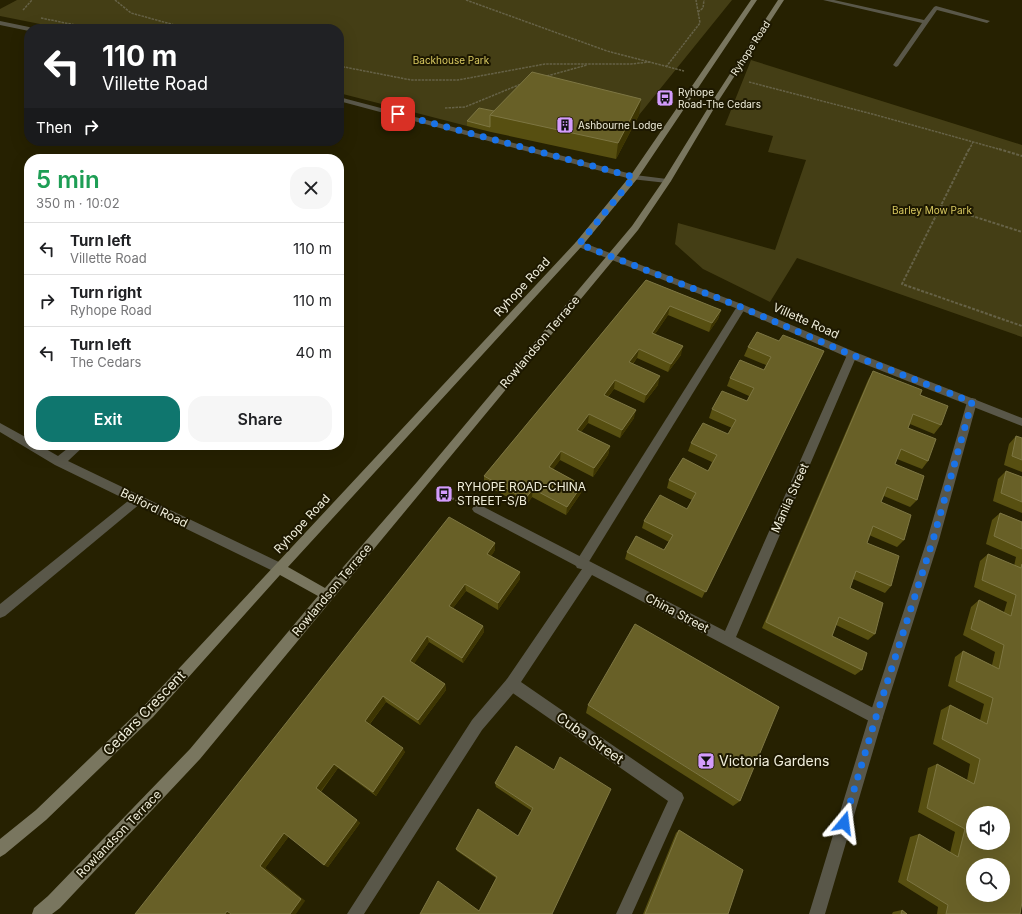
<!DOCTYPE html>
<html lang="en">
<head>
<meta charset="utf-8">
<style>
	:root { --surface:#fff; --page:#f6f6f6; --text:#202124; --muted:#757577; --line:#e0e0e0; --accent:#0f766e }
	body { margin:0; font-family:Inter,sans-serif; background:var(--page); color:var(--text); height:100vh; display:flex; flex-direction:column; font-size:15px; white-space:nowrap }
	* { box-sizing:border-box; margin:0 }
	p { font-size:13px; color:var(--muted) }
	.icon { flex:none; width:22px; height:22px; fill:none; stroke:currentColor; stroke-width:2; stroke-linecap:round; stroke-linejoin:round }
	.map { position:relative; flex:1; overflow:hidden }
	.side { position:absolute; left:24px; top:154px; width:320px; height:296px; display:flex; flex-direction:column; background:var(--surface); border-radius:16px; box-shadow:0 4px 16px #0002 }
	.side>* { flex:none }
	.top-card { position:absolute; left:24px; top:24px; width:320px; height:122px; border-radius:16px; box-shadow:0 4px 16px #0002; background:#202124; color:#fff; overflow:hidden }
	.fabs { position:absolute; left:966px; top:806px; display:grid; gap:8px }
	.fabs a { display:grid; place-items:center; width:44px; height:44px; border-radius:50%; background:var(--surface); box-shadow:0 4px 16px #0002; font-size:20px }
	.pin { position:absolute; display:grid; place-items:center; width:34px; height:34px; color:#fff; margin:-17px; border-radius:8px; box-shadow:0 2px 6px #0006 }
	.me { position:absolute; width:44px; margin:-22px; rotate:16deg; stroke-linejoin:round; filter:drop-shadow(0 0 3px #0008) }
	.turn { display:flex; align-items:center; gap:14px; height:84px; padding:0 12px; font-size:18px }
	.turn .icon { width:52px; height:52px; stroke-width:2.5 }
	.turn b { display:block; font-size:28px; line-height:34px }
	.then { display:flex; align-items:center; height:38px; padding:0 12px; background:#0003; gap:8px; font-size:15px }
	.round { display:grid; place-items:center; flex:none; width:42px; height:42px; border-radius:16px; background:var(--page) }
	.overview { display:flex; align-items:center; justify-content:space-between; height:68px; padding:0 12px }
	h1 { font-size:24px; font-weight:600; line-height:30px; color:#1e9e55 }
	.cta { display:flex; gap:8px; margin-top:auto; padding:8px 12px }
	.cta a { flex:1; height:46px; border-radius:16px; background:var(--accent); color:#fff; font-size:16px; font-weight:600; line-height:46px; text-align:center }
	.cta a+a { background:var(--page); color:var(--text) }
	ul { padding:0; list-style:none }
	li { display:flex; align-items:center; gap:12px; height:52px; padding:0 12px; border-top:1px solid var(--line) }
	li div { flex:1 }
	li b { display:block; font-size:15px }
	li em { font-style:normal }
	.map>svg:first-child { display:block }
	.green { fill:#443e15 }
	.lines { fill:none; stroke-linecap:round; stroke-linejoin:round }
	.path-far2 { stroke:#666247; stroke-width:1.5; stroke-dasharray:2.5 1; stroke-linecap:butt }
	.path-far1 { stroke:#666247; stroke-width:2; stroke-dasharray:3 1.5; stroke-linecap:butt }
	.path { stroke:#666247; stroke-width:2.5; stroke-dasharray:4 2; stroke-linecap:butt }
	.service { fill:#595749; fill-rule:evenodd }
	.minor { fill:#595749; fill-rule:evenodd }
	.tertiary { fill:#595749; fill-rule:evenodd }
	.secondary { fill:#79765f; fill-rule:evenodd }
	.wall { fill:#574f11 }
	.shaded-wall { fill:#3d3502 }
	.building { fill:#686027; stroke:#7d7643; fill-rule:evenodd }
	.route { stroke:#1a73e8; stroke-width:7; stroke-dasharray:0 12.6 }
	.labels { text-anchor:middle; stroke-width:4; stroke-linejoin:round; paint-order:stroke }
	.far-street-label { font-size:10px; fill:#f0eedb; stroke:#1d1800 }
	.far-park-label { font-size:10px; fill:#d9c960; stroke:#1d1800 }
	.far-poi-label { font-size:10px; fill:#f0eedb; stroke:#1d1800; text-anchor:start }
	.street-label { font-size:12px; fill:#f0eedb; stroke:#1d1800 }
	.poi-label { font-size:12px; fill:#f0eedb; stroke:#1d1800; text-anchor:start }
	.near-street-label { font-size:14px; fill:#f0eedb; stroke:#1d1800 }
	.near-poi-label { font-size:14px; fill:#f0eedb; stroke:#1d1800; text-anchor:start }
</style>
</head>
<body>
<div class="map">
<svg width="1022" height="914" viewBox="0 0 1022 914">
	<rect width="100%" height="100%" fill="#262101"/>
	<g class="green">
		<path d="M17 0H732L639 115 503 118 467 126 339 93V29H65L0 16V9Z"/>
		<path d="M751 60 1022 145V337L797 258 770 302 703 269 675 244 678 223 775 250 806 160 768 152 773 136 725 125Z"/>
	</g>
	<g class="lines">
		<g class="path-far2">
			<path d="M115 0 131 13 189 29"/>
			<path d="M466 0 607 51 684 71"/>
			<path d="M23 10 32 0"/>
			<path d="M698 12 703 8 704 0"/>
			<path d="M41 18 95 29"/>
			<path d="M339 66 411 80H458L545 64H631L650 62"/>
			<path d="M666 67 700 23 696 0"/>
			<path d="M547 76 587 65"/>
			<path d="M749 82 876 115 1002 150"/>
			<path d="M445 108 465 107 521 84"/>
			<path d="M969 150 973 142"/>
		</g>
		<g class="path-far1">
			<path d="M969 149 902 284 1022 326"/>
			<path d="M999 149 1022 156"/>
			<path d="M941 206 1022 232"/>
		</g>
		<path class="path" d="M439 493 461 502"/>
		<g class="service">
			<path d="M823 0H834L924 20 934 7 936 6 990 21 987 23 937 10 898 66 896 67 893 65 922 23Z"/>
			<path d="M741 304 746 307 585 568 581 569 577 568 575 564 577 560 738 305Z"/>
			<path d="M972 398 976 399 977 402 939 540 883 717 825 914H809L869 717 927 540 967 402 968 399Z"/>
			<path d="M137 495 141 497 143 500 141 503 5 616 0 618V604L133 497Z"/>
			<path d="M512 677 517 679 519 684 517 689 482 730 364 914H347L472 720 507 679Z"/>
		</g>
		<g class="minor">
			<path d="M852 351 857 355 736 637 881 712 883 717 881 722 876 724 871 722 592 575 521 682 682 793 684 798 632 914H616L668 801 507 689 505 684 507 679 582 569 474 512 472 509 474 506 478 504 482 506 725 631 847 355Z"/>
			<path d="M0 423 29 439V445H39L58 456 72 445H85L68 461 283 564 285 568 283 572 279 574 275 572 55 465 0 432Z"/>
		</g>
		<g class="tertiary">
			<path d="M0 21 29 27 32 29H29V31L0 25Z"/>
			<path d="M339 97 635 175 667 179 671 181 667 183 631 179 339 101Z"/>
			<path d="M579 241 744 305 855 352 1022 418V426L849 358 738 309 576 246 575 244 576 242Z"/>
		</g>
		<path class="secondary" d="M751 0H757L637 179 582 246 288 567 325 588 417 482 632 226 663 181 713 100 778 0H784L719 100 671 181 638 230 200 759 60 908 52 914H32L34 908 48 896 190 749 318 596 280 575 153 717 46 820 5 854 0 857V839L36 810 143 707 576 242 631 175Z"/>
	</g>
	<g class="wall">
		<path d="M494 111 639 115 616 159 491 132 467 126V121Z"/>
		<path d="M646 280 721 310 718 319 709 332 668 315 655 334 681 355 668 372 637 358 633 364 658 385 644 403 614 389 608 397 634 418 620 438 588 423 581 432 610 446 608 455 593 477 560 460 553 469 582 485 581 493 566 515 532 497 525 507 484 484V476Z"/>
		<path d="M779 341 824 351 702 598 625 559 627 552 664 550 669 542 642 528 644 521 687 509 692 500 667 488 669 480 708 471 712 462 688 451 691 443 728 434 732 428 709 418 712 409 747 401 749 396 727 386 730 378 764 370 766 365 744 356 748 347Z"/>
		<path d="M873 371 920 395 941 425 934 434 910 424 908 428 928 461 922 469 897 459 895 464 917 500 910 507 884 496 881 502 904 540 897 547 869 535 867 543 891 586 885 593 853 579 850 588 875 634 868 640 836 625 832 636 862 670 855 675 762 628 868 380Z"/>
		<path d="M1016 436 1022 438V472L1004 465 1009 444Z"/>
		<path d="M1006 471 1022 477V513L993 501 998 479Z"/>
		<path d="M1000 513 1022 522V902L1020 914H937L938 907 898 882 910 837 919 834 950 853 955 832 918 812 928 768 937 764 967 780 970 764 933 744 941 710 950 705 980 720 984 704 948 686 955 657 963 651 992 665 995 652 963 635 971 607 979 600 1004 612 1007 602 974 587 980 561 988 554 1014 566 1016 557 986 544 992 520Z"/>
		<path d="M495 543V550L491 556 520 572V579L498 610 466 591 453 608 483 626 484 632 463 663 429 642 414 663 445 684 446 690 420 725 386 702 370 724 405 752 376 796 338 768 321 792 360 823 328 867 324 865 289 836 265 868 305 901 135 914Z"/>
		<path d="M588 705 740 801 733 806 586 713Z"/>
		<path d="M554 770 479 911 496 878 457 851 456 849 518 836 532 811 496 787 495 783Z"/>
		<path d="M679 830 728 914H643L676 833Z"/>
		<path d="M902 910 907 914H892L893 912Z"/>
	</g>
	<g class="shaded-wall">
		<path d="M641 99 639 115 616 159 618 143Z"/>
		<path d="M670 306 668 315 650 341 652 333Z"/>
		<path d="M721 310 718 319 709 332 712 323Z"/>
		<path d="M683 346 681 355 668 372 671 364Z"/>
		<path d="M639 349 637 358 627 371 629 362Z"/>
		<path d="M660 376 658 385 644 403 646 395Z"/>
		<path d="M615 380 614 389 602 404 604 395Z"/>
		<path d="M636 410 634 418 620 438 622 430Z"/>
		<path d="M589 414 588 423 576 438 577 430Z"/>
		<path d="M610 446 608 455 593 477 594 468Z"/>
		<path d="M561 451 560 460 549 475V467Z"/>
		<path d="M582 485 581 493 566 515 567 507Z"/>
		<path d="M533 489 532 497 525 507V499Z"/>
		<path d="M495 543V550L488 561 487 554Z"/>
		<path d="M520 572V579L498 610V603Z"/>
		<path d="M465 584 466 591 450 612 449 606Z"/>
		<path d="M483 626 484 632 463 663 462 658Z"/>
		<path d="M427 636 429 642 412 667 410 661Z"/>
		<path d="M445 684 446 690 420 725 418 720Z"/>
		<path d="M383 696 386 702 368 726 365 721Z"/>
		<path d="M403 748 405 752 376 796 373 792Z"/>
		<path d="M334 764 338 768 320 792 316 788Z"/>
		<path d="M357 820 360 823 328 867 324 865Z"/>
		<path d="M284 833 289 836 265 868 305 901 296 914H290L260 866Z"/>
		<path d="M227 911 232 914H225Z"/>
	</g>
	<g class="building">
		<path d="M532 72 641 99 618 143 490 115Z"/>
		<path d="M479 108 494 111 490 115V127L467 121Z"/>
		<path d="M646 280 721 310 712 323 670 306 652 333 683 346 671 364 639 349 629 362 660 376 646 395 615 380 604 395 636 410 622 430 589 414 577 430 610 446 594 468 561 451 549 467 582 485 567 507 533 489 525 499 484 476Z"/>
		<path d="M757 332 779 341 783 335 824 351 706 592 627 552 636 536 664 550 673 535 644 521 660 495 687 509 696 493 669 480 683 458 708 471 717 455 691 443 703 423 728 434 736 420 712 409 722 391 747 401 754 388 730 378 740 360 764 370 771 357 748 347Z"/>
		<path d="M873 371 922 390 920 395 948 406 941 425 913 414 908 428 936 439 928 461 901 449 895 464 924 476 917 500 887 487 881 502 911 515 904 540 873 526 867 543 899 556 891 586 856 571 850 588 883 603 875 634 839 617 832 636 867 653 862 670 766 622Z"/>
		<path d="M1016 436 1022 438V460L1012 456Z"/>
		<path d="M1006 471 1022 477V502L1001 493Z"/>
		<path d="M1000 513 1022 522V549L994 536Z"/>
		<path d="M449 517 495 543 487 554 520 572 498 603 465 584 449 606 483 626 462 658 427 636 410 661 445 684 418 720 383 696 365 721 403 748 373 792 334 764 316 788 357 820 324 865 284 833 260 866 301 899 290 914H231L227 911 225 914H135Z"/>
		<path d="M988 554 1021 568 1022 564V902L1020 914H946L948 905 907 880 919 834 958 857 965 829 927 808 937 764 974 784 976 777 980 759 942 739 950 705 987 724 993 698 956 681 963 651 999 669 1004 645 971 629 979 600 1011 616 1016 595 982 580ZM973 813H1003V843H973ZM973 865H1003V895H973Z"/>
		<path d="M635 624 779 707 740 801 588 705Z"/>
		<path d="M516 746 554 770 560 757 611 789 552 914H420L438 881 479 911 497 877 456 849 478 809 518 836 533 808 495 783Z"/>
		<path d="M679 830 743 870 728 914H645Z"/>
		<path d="M902 910 907 914H901Z"/>
	</g>
	<g class="lines">
		<path class="route" d="M398 114 634 177 579 244 741 307 852 355 972 402 933 540 876 717 844 823"/>
	</g>
	<defs>
		<g id="bus-square" transform="scale(0.9)"><rect x="-9" y="-9" width="18" height="18" rx="4" fill="#d49cfc" stroke="#1d1800"/><path d="M-5-6H5V4H4V6H2V4H-2V6H-4V4H-5ZM-3.5-4V0h7V-4ZM-3.5 1.2v1.5H-2V1.2ZM2 1.2v1.5H3.5V1.2Z" fill="#111"/></g>
		<g id="building-square" transform="scale(0.9)"><rect x="-9" y="-9" width="18" height="18" rx="4" fill="#d49cfc" stroke="#1d1800"/><path d="M-4-6H4V6H1V3H-1V6H-4ZM-2.5-4.3h1.7v1.8h-1.7ZM.8-4.3h1.7v1.8H.8ZM-2.5-1h1.7V.8h-1.7ZM.8-1h1.7V.8H.8Z" fill="#111"/></g>
		<g id="bar-square" transform="scale(0.9)"><rect x="-9" y="-9" width="18" height="18" rx="4" fill="#d49cfc" stroke="#1d1800"/><path d="M-6-5H6L.8 .8V4.5H3.5V6h-7V4.5H-.8V.8Z" fill="#111"/></g>
	</defs>
	<g fill-rule="evenodd">
		<use href="#bus-square" x="665" y="98"/>
		<use href="#building-square" x="565" y="125"/>
		<use href="#bus-square" x="444" y="494"/>
		<use href="#bar-square" x="706" y="761"/>
	</g>
	<g class="labels">
		<g class="far-street-label">
			<text transform="translate(750 48) rotate(-57)" y="4">Ryhope Road</text>
		</g>
		<g class="far-park-label">
			<text x="451" y="64">Backhouse Park</text>
			<text x="932" y="214">Barley Mow Park</text>
		</g>
		<g class="far-poi-label">
			<text x="678" y="96">Ryhope<tspan x="678" dy="12">Road-The Cedars</tspan></text>
			<text x="578" y="129">Ashbourne Lodge</text>
		</g>
		<g class="street-label">
			<text transform="translate(522 287) rotate(-47)" y="4">Ryhope Road</text>
			<text transform="translate(806 321) rotate(24)" y="4">Villette Road</text>
			<text transform="translate(540 342) rotate(-50)" y="4">Rowlandson Terrace</text>
			<text transform="translate(790 498) rotate(-66)" y="4">Manila Street</text>
			<text transform="translate(154 508) rotate(26)" y="4">Belford Road</text>
			<text transform="translate(302 524) rotate(-47)" y="4">Ryhope Road</text>
			<text transform="translate(332 590) rotate(-50)" y="4">Rowlandson Terrace</text>
			<text transform="translate(677 613) rotate(28)" y="4">China Street</text>
			<text transform="translate(119 834) rotate(-46)" y="4">Rowlandson Terrace</text>
		</g>
		<g class="poi-label">
			<text x="457" y="491">RYHOPE ROAD-CHINA<tspan x="457" dy="14">STREET-S/B</tspan></text>
		</g>
		<g class="near-street-label">
			<text transform="translate(144 713) rotate(-46)" y="5">Cedars Crescent</text>
			<text transform="translate(590 738) rotate(35)" y="5">Cuba Street</text>
		</g>
		<g class="near-poi-label">
			<text x="719" y="766">Victoria Gardens</text>
		</g>
	</g>
</svg>
<div class="fabs">
<a><svg class="icon" aria-label="sound" viewBox="0 0 24 24"><path d="M4 9h4l5-4v14l-5-4H4zM17 9q2 3 0 6"/></svg></a>
<a><svg class="icon" aria-label="search" viewBox="0 0 24 24"><circle cx="10" cy="10" r="6"/><path d="M15 15l6 6"/></svg></a>
</div>
<div class="pin" style="left:398px;top:114px;background:#d93025"><svg class="icon" aria-label="arrive" viewBox="0 0 24 24"><path d="M6 21V4h12l-3 4 3 4H6"/></svg></div>
<svg class="me" style="left:844px;top:823px" viewBox="-20 -20 40 40"><path d="M0-17L14 15 0 8-14 15z" fill="#1a73e8" stroke="#fff" stroke-width="4"/></svg>
<div class="top-card">
<div class="turn"><svg class="icon" aria-label="left" viewBox="0 0 24 24"><path d="M17 20v-9H6M10 6l-5 5 5 5"/></svg><div><b>110 m</b>Villette Road</div></div>
<div class="then">Then<svg class="icon" aria-label="right" viewBox="0 0 24 24"><path d="M7 20v-9h11M14 6l5 5-5 5"/></svg></div>
</div>
<section class="side">
<div class="overview"><div><h1>5 min</h1><p>350 m · 10:02</p></div><a class="round"><svg class="icon" aria-label="close" viewBox="0 0 24 24"><path d="M6 6l12 12M18 6L6 18"/></svg></a></div>
<ul>
<li><svg class="icon" aria-label="left" viewBox="0 0 24 24"><path d="M17 20v-9H6M10 6l-5 5 5 5"/></svg><div><b>Turn left</b><p>Villette Road</p></div><em>110 m</em></li>
<li><svg class="icon" aria-label="right" viewBox="0 0 24 24"><path d="M7 20v-9h11M14 6l5 5-5 5"/></svg><div><b>Turn right</b><p>Ryhope Road</p></div><em>110 m</em></li>
<li><svg class="icon" aria-label="left" viewBox="0 0 24 24"><path d="M17 20v-9H6M10 6l-5 5 5 5"/></svg><div><b>Turn left</b><p>The Cedars</p></div><em>40 m</em></li>
</ul>
<div class="cta"><a>Exit</a><a>Share</a></div>
</section>
</div>
</body>
</html>
